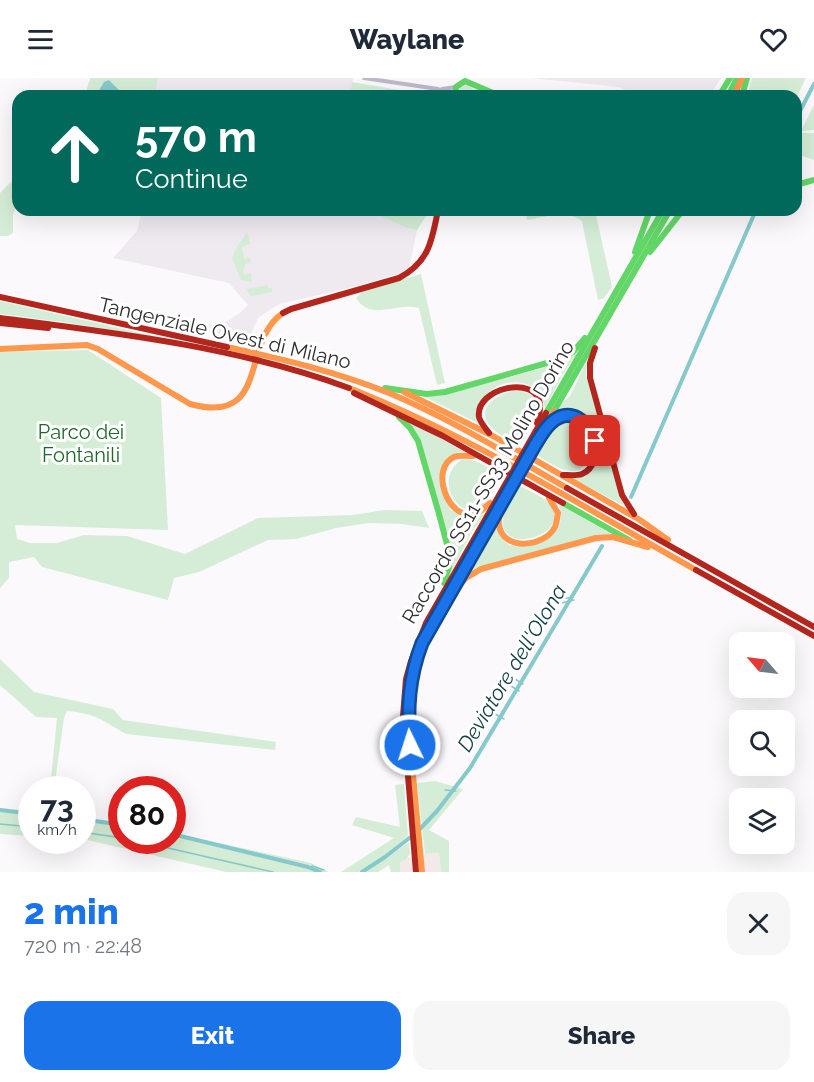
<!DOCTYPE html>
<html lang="en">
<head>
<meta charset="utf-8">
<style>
	:root { --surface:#fff; --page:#f6f6f7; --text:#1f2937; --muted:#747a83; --accent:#1a73e8 }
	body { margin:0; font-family:Raleway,sans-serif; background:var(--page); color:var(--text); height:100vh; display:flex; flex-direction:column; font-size:22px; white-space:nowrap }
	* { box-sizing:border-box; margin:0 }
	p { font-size:20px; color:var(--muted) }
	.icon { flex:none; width:33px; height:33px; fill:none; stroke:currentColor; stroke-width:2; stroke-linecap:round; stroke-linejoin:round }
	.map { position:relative; height:794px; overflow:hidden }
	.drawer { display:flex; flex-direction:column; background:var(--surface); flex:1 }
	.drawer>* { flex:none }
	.top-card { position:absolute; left:12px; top:12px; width:790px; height:126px; border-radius:18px; box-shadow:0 6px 24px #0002; background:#00695c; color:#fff; overflow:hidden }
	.needle { width:39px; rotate:298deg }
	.buttons { position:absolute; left:729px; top:554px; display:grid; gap:12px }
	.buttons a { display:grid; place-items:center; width:66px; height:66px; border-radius:12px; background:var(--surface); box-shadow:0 6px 24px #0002; font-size:30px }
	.speed { position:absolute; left:18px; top:698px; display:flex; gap:12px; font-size:30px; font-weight:700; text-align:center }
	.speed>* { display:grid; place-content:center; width:78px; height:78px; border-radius:50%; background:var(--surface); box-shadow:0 6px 24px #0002; line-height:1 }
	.speed small { font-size:15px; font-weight:400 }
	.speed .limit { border:9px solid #d22; background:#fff; color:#111 }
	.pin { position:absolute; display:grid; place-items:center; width:51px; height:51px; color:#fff; margin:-26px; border-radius:12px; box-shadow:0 3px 9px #0006 }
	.me { position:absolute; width:66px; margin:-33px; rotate:356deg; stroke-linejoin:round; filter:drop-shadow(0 0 4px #0008) }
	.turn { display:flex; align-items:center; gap:21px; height:126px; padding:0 24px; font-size:27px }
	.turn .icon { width:78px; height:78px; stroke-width:2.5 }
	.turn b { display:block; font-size:42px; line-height:51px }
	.round { display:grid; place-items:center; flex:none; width:63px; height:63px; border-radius:18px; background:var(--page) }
	.head { display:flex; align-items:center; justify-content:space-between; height:102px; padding:0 24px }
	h1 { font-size:36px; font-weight:800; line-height:45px; color:var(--accent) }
	.primary-button { display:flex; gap:12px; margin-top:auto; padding:12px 24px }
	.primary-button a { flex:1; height:69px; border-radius:18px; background:var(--accent); color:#fff; font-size:24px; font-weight:800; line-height:69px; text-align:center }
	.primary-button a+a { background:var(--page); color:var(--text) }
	header { display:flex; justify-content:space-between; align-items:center; height:78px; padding:0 24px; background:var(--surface); font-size:27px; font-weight:800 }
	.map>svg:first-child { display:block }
	.commercial { fill:#f3e9e9 }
	.built { fill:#efe9f0 }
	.green { fill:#d5edd6 }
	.water { fill:#86c9cc }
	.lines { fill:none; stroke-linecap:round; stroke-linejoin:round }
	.stream { stroke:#86c9cc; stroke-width:1.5 }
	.canal { stroke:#86c9cc; stroke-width:4 }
	.street { stroke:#bebac9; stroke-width:4 }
	.fast { stroke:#63d668; stroke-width:6 }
	.slow { stroke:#ff974d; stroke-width:6 }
	.jam { stroke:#b3261e; stroke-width:6 }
	.route-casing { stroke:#114b97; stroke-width:15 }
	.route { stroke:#1a73e8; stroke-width:10 }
	.labels { text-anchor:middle; stroke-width:6; stroke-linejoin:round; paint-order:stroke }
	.street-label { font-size:20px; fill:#312f31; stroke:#fff }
	.park-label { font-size:20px; fill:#1d6728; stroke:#fff }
	.water-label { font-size:21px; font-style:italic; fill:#144143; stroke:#fff }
</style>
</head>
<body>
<header><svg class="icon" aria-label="menu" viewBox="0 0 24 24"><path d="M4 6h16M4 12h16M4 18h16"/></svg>Waylane<svg class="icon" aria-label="heart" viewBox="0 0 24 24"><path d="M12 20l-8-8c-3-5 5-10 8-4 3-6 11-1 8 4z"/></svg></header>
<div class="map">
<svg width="814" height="794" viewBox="0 0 814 794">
	<rect width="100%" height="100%" fill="#fbf9fb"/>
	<g class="commercial">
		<path d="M439 775 441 794H424L422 779 425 776Z"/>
		<path d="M409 779 413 780 414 794H400V783H405Z"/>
	</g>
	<g class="built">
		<path d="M158 0H353L350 18H155Z"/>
		<path d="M531 0H721L709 18H630V15L619 9Z"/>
		<path d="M142 132H367L407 150 417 152 409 191 405 194 345 211 279 226 258 240 248 262 194 252 202 247 224 245 240 235 248 227 229 205 113 180 137 153Z"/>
	</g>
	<g class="green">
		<path d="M90 0H158L155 18H125L109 2 97 15 98 18H85Z"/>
		<path d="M752 0H806L797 18H747Z"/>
		<path d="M352 4 435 18H350Z"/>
		<path d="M468 7 473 11V18H459L460 10Z"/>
		<path d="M814 27V52L801 53Z"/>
		<path d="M800 55H814V82L797 76V63Z"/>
		<path d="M18 97V126L13 136V155L8 158H0V115Z"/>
		<path d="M367 132H430L417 152 407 150Z"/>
		<path d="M557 132 596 137 612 209 604 220 598 222 582 143C567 132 544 139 527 142L526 137Z"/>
		<path d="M247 154 250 166 242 169 244 181 250 180 251 184 245 186V190L243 191 244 197 251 195 252 204 241 202 232 180 235 172Z"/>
		<path d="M421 196 445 305 437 307 419 230C396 224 371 244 356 220L362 214Z"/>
		<path d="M268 207V210H272V214L251 218 244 209 247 211Z"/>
		<path d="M0 223 162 260 62 244 0 236Z"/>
		<path d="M88 272 161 320 168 452 15 447 17 461 30 465H57L84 457 127 458 185 476 258 440 353 437 384 432 422 433 429 450 402 446 369 445 336 450 296 461 268 462 199 494 174 500 168 522 42 489 34 479 9 484V500L0 510V274Z"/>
		<path d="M577 276 562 297 545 331C538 285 470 304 478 345L425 319 442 317 551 288Z"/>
		<path d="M587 283 586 297 619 418 625 428 573 401C579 399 586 398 591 393 609 376 596 333 569 333 565 333 559 336 555 337L557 329 570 318Z"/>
		<path d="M513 313C554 313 531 348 520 367 510 361 498 357 491 349 474 331 497 316 513 313Z"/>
		<path d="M570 342C587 348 591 362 591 378 577 406 558 389 538 378 545 363 551 344 570 342Z"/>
		<path d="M412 345 465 374 456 375 442 390 450 431 466 439 485 436 471 455 450 496 451 488 411 347Z"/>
		<path d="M463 381C478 381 490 391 502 398 497 407 492 419 485 426 461 450 430 399 463 381Z"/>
		<path d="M520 408C529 413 540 417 548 424 579 455 498 481 503 440 504 429 514 417 520 408Z"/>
		<path d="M559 426 611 456 461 499 485 463 488 452 495 441C498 446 499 454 502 460 513 478 539 462 553 457 563 447 561 438 559 426Z"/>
		<path d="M0 581 34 614 113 631 123 642 276 664 275 672 126 656C101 642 98 636 67 633L64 640 54 711H50L57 640 36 639 0 607Z"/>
		<path d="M435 703 463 711 429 752 449 763V794H441L439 775 425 776 417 705Z"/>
		<path d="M404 706 408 758 384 778 359 794H341L394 760 352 747 356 739 400 749 395 707Z"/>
		<path d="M0 730 31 733V758L0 756Z"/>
		<path d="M82 740 121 746 122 762H172L173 755 311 785 329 794H226L83 761Z"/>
		<path d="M409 764 410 776 406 782 400 784V794H391L389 787 378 794H365Z"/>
	</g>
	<path class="water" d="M109 2 125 18H98L97 16 104 4Z"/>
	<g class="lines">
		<g class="stream">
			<path d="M562 521 573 519"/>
			<path d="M561 525 574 522"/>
			<path d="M515 601 523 606"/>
			<path d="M511 608 519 613"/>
			<path d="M495 636 504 641"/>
			<path d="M445 712 456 713"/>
			<path d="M0 746 32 749"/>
			<path d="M82 754 122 760"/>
			<path d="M133 762 273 794"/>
			<path d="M310 790 312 788 324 792"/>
		</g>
		<g class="canal">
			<path d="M796 41 814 6"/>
			<path d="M631 419 756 132"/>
			<path d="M0 732 32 736"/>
			<path d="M82 741 122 747"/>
			<path d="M418 753 437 733 470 690 602 468"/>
			<path d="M172 756 308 789 320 794"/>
			<path d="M362 794 385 779 412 758"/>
		</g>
		<g class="street">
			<path d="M364 0 438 11 454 18"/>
			<path d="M442 11 456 9"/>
		</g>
		<g class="fast">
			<path d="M455 18 456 9 465 3 500 18"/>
			<path d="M719 18 730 0"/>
			<path d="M728 18 737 0"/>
			<path d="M742 18 747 0"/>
			<path d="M796 107 814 102"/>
			<path d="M635 174 650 132"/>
			<path d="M650 174 683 132"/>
			<path d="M385 310 427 316 445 314 561 281 573 274 585 260"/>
			<path d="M554 333 670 132"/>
			<path d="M546 335 663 132"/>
			<path d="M399 339 410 350 418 363 439 436 449 474V489L444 505"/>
			<path d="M563 425 629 462"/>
		</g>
		<g class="slow">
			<path d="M734 18 742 0"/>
			<path d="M227 269C282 281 337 294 389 315 451 341 509 377 567 410"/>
			<path d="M0 271 87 267 98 271 190 326C271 348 240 263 283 235"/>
			<path d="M349 310C471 358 583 429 696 492"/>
			<path d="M404 314 493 358 640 442 668 462"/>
			<path d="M473 378C468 378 459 377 454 379 429 391 448 443 475 436 480 435 486 428 490 425"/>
			<path d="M500 433C500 437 498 443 499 447 503 474 545 469 555 449 557 445 557 439 558 435L549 420"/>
			<path d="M454 513 466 500 481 491 596 460 613 459 648 469"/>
			<path d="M422 794 408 643C408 573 445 522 479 463 504 420 529 377 554 333"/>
		</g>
		<g class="jam">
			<path d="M0 219 227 269"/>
			<path d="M283 235 291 231 399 200C429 184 432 163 438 132"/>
			<path d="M0 240C117 255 238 269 349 310"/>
			<path d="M0 245 48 250"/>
			<path d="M595 270 590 285V300L622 417 634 436"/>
			<path d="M354 315 443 358 563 425"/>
			<path d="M549 347C554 344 560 338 565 337 593 333 608 385 582 396 577 398 568 397 563 397"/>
			<path d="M489 355C486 351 480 344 479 339 475 310 536 296 540 326 541 332 538 340 537 345"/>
			<path d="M567 410 814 549"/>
			<path d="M696 492 814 558"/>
			<path d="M416 794 403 638 406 601 411 583 426 545 546 335"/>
		</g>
	</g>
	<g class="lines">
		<g class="route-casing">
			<path id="route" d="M410 667C407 631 409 599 422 565L534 369C539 361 544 351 551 345 570 327 589 344 595 363"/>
		</g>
		<use href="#route" class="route"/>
	</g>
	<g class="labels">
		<g class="street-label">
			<text transform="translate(225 255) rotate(13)" y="7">Tangenziale Ovest di Milano</text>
			<text transform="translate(488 404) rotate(-60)" y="7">Raccordo SS11-SS33 Molino Dorino</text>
		</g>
		<g class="park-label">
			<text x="81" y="361">Parco dei<tspan x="81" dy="23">Fontanili</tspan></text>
		</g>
		<g class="water-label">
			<text transform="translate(512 590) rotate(-59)" y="7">Deviatore dell'Olona</text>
		</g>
	</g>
</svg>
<div class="buttons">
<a><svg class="needle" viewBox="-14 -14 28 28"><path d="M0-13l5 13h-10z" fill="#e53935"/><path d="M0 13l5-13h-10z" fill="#747a83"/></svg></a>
<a><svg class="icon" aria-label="search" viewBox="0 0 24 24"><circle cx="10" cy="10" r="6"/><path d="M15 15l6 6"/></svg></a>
<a><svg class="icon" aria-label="layers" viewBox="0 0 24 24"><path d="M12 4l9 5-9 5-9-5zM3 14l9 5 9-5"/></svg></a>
</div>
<div class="speed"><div>73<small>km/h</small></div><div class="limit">80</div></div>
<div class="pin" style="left:595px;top:363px;background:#d93025"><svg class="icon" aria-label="arrive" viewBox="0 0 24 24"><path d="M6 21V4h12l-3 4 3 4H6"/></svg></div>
<svg class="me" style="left:410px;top:667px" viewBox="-20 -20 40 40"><circle r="17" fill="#1a73e8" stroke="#fff" stroke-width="3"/><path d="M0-11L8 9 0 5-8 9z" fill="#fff"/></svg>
<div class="top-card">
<div class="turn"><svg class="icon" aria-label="ahead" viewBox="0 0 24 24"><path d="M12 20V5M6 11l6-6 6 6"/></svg><div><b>570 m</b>Continue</div></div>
</div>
</div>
<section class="drawer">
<div class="head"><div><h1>2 min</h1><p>720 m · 22:48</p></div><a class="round"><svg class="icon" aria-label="close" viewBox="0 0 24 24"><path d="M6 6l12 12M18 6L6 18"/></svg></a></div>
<div class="primary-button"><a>Exit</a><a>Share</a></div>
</section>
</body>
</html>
